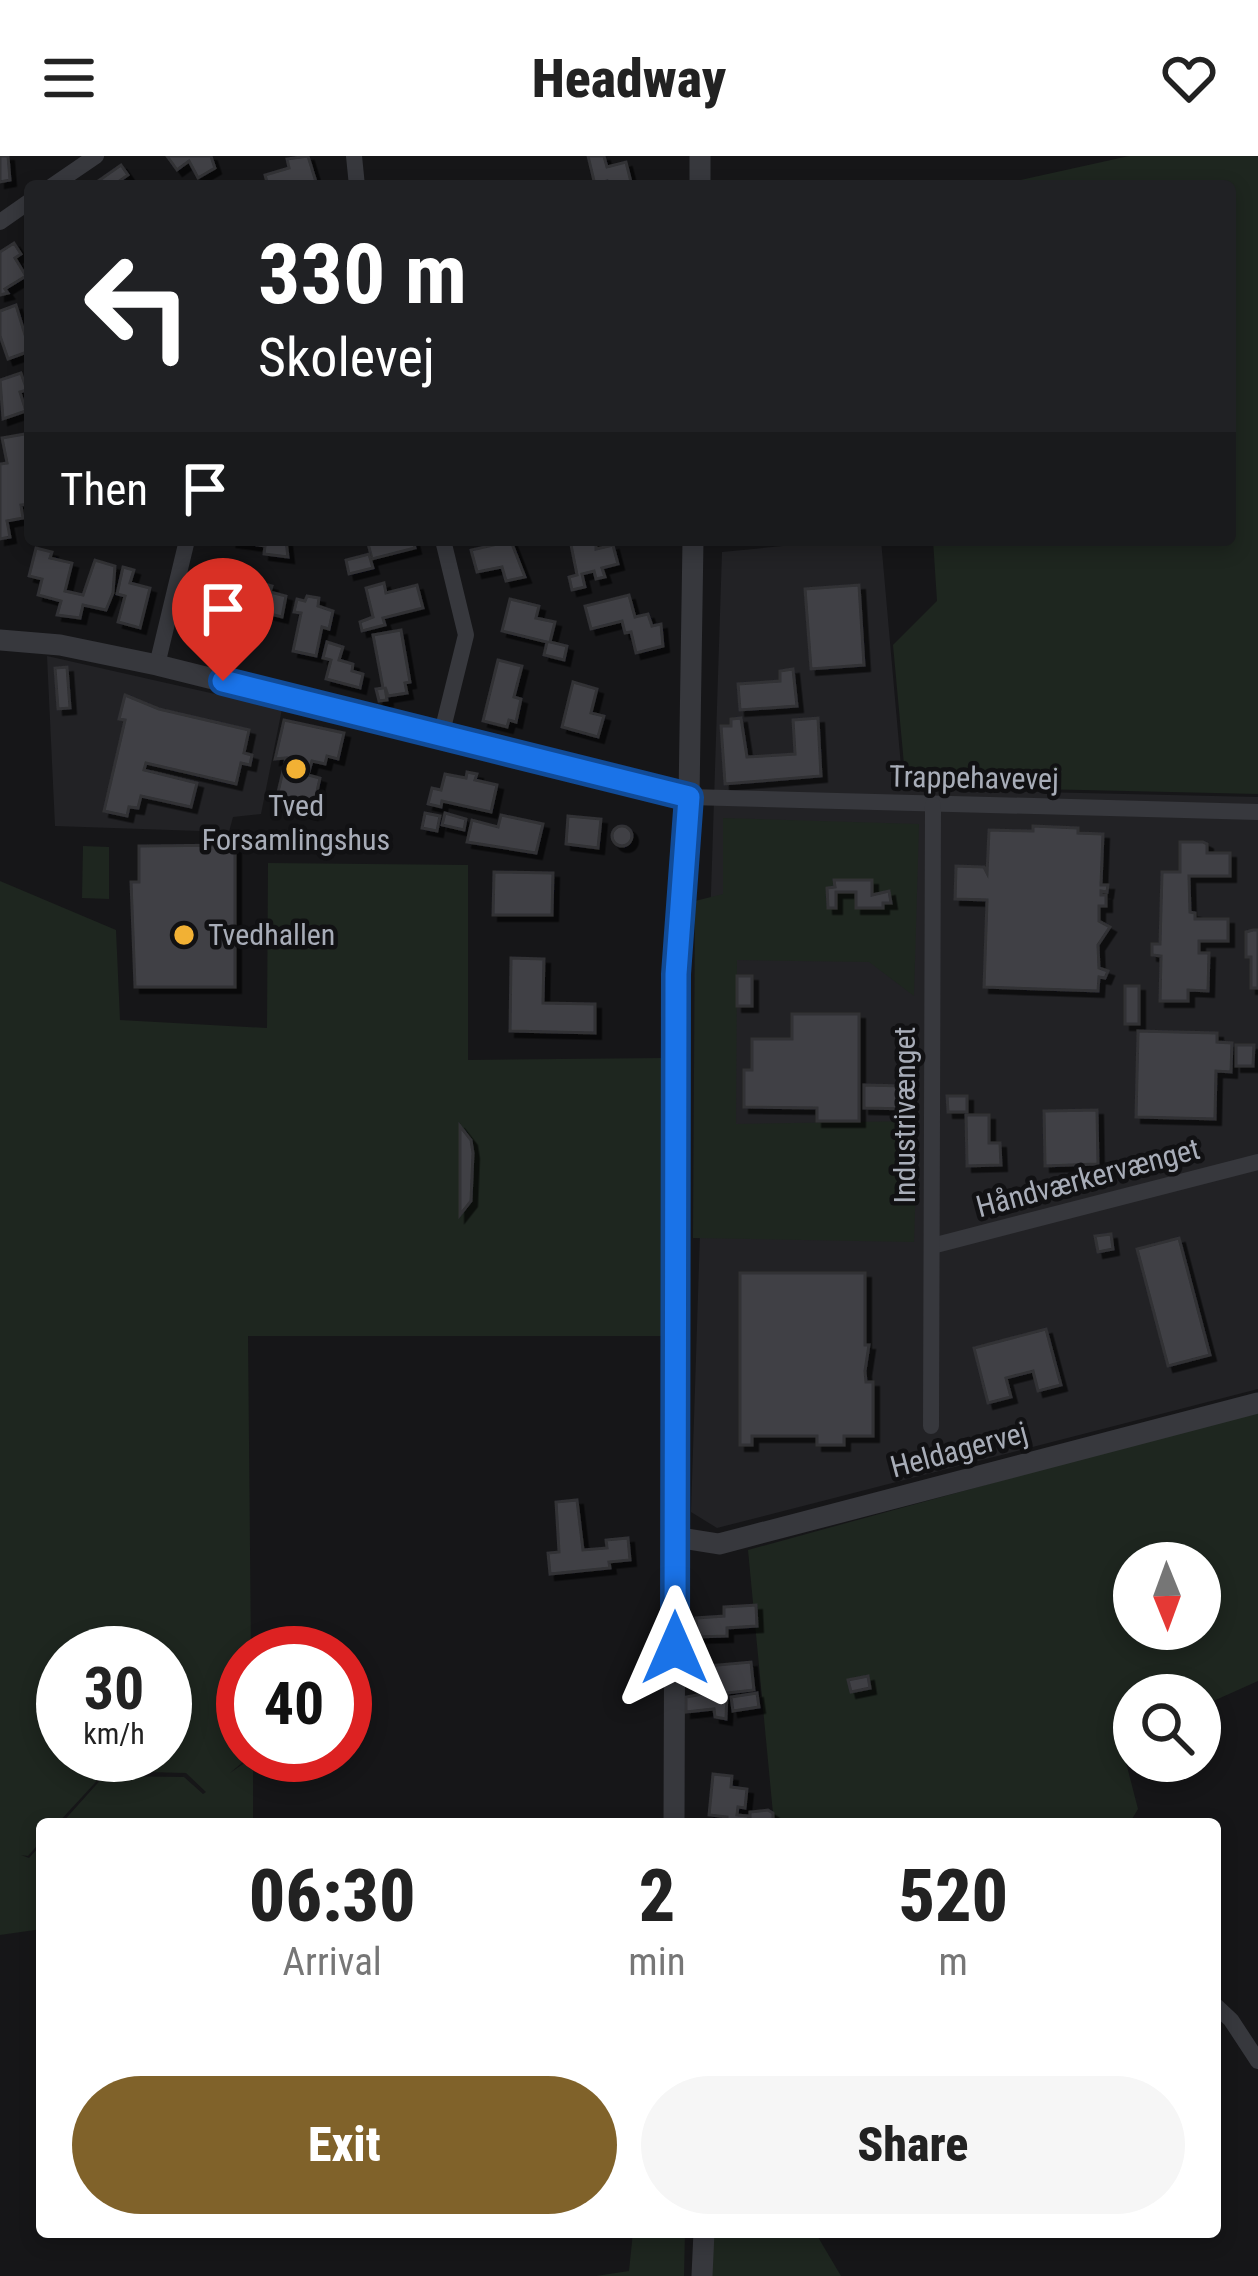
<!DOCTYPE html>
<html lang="en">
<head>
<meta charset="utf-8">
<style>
	:root { --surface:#fff; --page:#f6f6f6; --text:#222; --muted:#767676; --accent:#80622a }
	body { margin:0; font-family:"Roboto Condensed",sans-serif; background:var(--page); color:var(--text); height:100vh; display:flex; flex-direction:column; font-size:45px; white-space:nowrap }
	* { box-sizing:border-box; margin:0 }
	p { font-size:39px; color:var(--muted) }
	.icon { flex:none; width:66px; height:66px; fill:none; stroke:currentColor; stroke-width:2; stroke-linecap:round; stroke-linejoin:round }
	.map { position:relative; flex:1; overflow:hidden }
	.sheet { position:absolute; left:36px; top:1662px; width:1185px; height:420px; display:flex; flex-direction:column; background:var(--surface); border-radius:12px; box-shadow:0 6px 18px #0003 }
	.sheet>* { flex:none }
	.hud { position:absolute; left:24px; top:24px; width:1212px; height:366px; border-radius:12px; box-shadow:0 6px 18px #0003; background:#202124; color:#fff; overflow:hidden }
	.needle { width:78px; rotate:179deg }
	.tools { position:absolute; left:1113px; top:1386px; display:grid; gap:24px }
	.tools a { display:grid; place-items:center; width:108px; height:108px; border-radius:50%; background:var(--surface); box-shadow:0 6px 18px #0003; font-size:60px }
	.speed { position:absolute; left:36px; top:1470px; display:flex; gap:24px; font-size:60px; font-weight:700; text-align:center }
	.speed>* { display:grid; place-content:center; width:156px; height:156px; border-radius:50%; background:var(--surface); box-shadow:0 6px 18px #0003; line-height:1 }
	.speed small { font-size:30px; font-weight:400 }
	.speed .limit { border:18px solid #d22; background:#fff; color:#111 }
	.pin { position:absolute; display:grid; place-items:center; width:102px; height:102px; color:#fff; margin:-123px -51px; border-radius:50% 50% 50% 0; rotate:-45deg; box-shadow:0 0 12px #0007 }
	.pin .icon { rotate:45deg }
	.me { position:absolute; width:132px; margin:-66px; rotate:0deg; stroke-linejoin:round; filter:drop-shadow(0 0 9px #0008) }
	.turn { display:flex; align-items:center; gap:42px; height:252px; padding:0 36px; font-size:54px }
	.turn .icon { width:156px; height:156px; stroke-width:2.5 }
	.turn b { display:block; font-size:84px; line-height:102px }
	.then { display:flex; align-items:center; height:114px; padding:0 36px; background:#0003; gap:24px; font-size:45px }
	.eta { display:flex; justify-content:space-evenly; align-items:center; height:204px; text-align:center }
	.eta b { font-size:72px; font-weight:800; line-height:84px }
	.action { display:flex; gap:24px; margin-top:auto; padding:24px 36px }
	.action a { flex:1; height:138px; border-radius:72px; background:var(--accent); color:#fff; font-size:48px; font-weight:800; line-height:138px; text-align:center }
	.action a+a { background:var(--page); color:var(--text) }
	header { display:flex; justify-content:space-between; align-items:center; height:156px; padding:0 36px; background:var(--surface); font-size:54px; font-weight:800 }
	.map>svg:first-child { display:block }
	.built { fill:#222225 }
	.green { fill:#1e261f; fill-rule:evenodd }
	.building { fill:#404145; stroke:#303034; stroke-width:3; filter:url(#shadow) }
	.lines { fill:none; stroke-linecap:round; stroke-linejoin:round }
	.minor { stroke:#37383d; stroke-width:16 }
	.tertiary { stroke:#37383d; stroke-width:21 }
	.route-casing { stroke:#114b97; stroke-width:30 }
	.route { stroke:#1a73e8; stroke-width:21 }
	.poi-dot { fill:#f2b134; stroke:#111113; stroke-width:4.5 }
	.labels { text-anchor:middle; stroke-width:9; stroke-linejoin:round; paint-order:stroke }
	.street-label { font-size:30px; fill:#a8adb8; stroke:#111113 }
	.poi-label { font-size:30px; fill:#a8adb8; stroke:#111113 }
</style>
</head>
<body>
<header><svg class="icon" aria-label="menu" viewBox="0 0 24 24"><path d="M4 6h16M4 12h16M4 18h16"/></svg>Headway<svg class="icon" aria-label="heart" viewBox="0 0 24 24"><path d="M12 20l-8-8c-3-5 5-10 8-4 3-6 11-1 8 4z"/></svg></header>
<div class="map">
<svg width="1258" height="2120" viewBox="0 0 1258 2120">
	<defs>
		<filter id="shadow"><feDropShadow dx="5.5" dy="5.5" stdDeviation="0" flood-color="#0009"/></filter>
	</defs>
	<rect width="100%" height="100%" fill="#161618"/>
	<g class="built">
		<path d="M845 384H881L903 633 1258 641V1233L717 1372 691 1356 722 396Z"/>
		<path d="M47 500 282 553 261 658 233 661 229 676 55 670Z"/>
	</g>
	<g class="green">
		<path d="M1129 0H1258V638L906 630 893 489 937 445 933 384H1230V30H994Z"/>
		<path d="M723 662 919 668 914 840 869 806 737 804 736 968 918 965 914 1086 693 1082 695 745 723 738Z"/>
		<path d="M83 690 109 691V743L82 742Z"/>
		<path d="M268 707 468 709V904L664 902 663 1180H248L251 1497H243V1599H251L230 1617 253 1601V1668H61L104 1620 184 1621 203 1638 206 1636 186 1617 106 1615 57 1668H42V1684L28 1700 21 1699 29 1702 42 1688V1773L0 1779V725L116 774 120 864 267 872ZM63 1497H165V1599H63Z"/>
		<path d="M1258 1254V1525L1200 1551V1539H1134V1580L1121 1587 1138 1653 1129 1668H774L748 1394ZM1134 1407H1200V1473H1134Z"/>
		<path d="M633 2076H685L684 2120H596L629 2115Z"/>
		<path d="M708 2076H815L841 2120H706Z"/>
	</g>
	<g class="building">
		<path d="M0 0H8L10 24 0 26Z"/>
		<path d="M167 0H211L215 12 198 22 189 5 177 14Z"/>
		<path d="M308 0 317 29 268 30 265 19 289 12 287 3Z"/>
		<path d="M588 0H604L607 11 626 6 632 30H608L607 25 595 29Z"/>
		<path d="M121 9 128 19 118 26 121 30H91Z"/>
		<path d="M14 87 21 98 15 102 26 120 5 133 8 137 0 139V96Z"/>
		<path d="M16 149 30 195 8 203 0 180V155Z"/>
		<path d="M21 217 27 234 20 236 26 255 3 263 0 224Z"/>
		<path d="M30 277V348L21 349 23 362 7 365 10 381 0 383V308L7 307 2 282Z"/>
		<path d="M286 384 288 401 264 398 265 390 230 385Z"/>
		<path d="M367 384H413L415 392 372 403Z"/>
		<path d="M570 384H596V393L613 389 618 408 602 412 605 421 596 423 594 415 582 418 585 431 572 434 569 421 577 419Z"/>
		<path d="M511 385 525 421 506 425 502 411 477 416 471 394Z"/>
		<path d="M36 392 52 396 50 402 72 407 65 435 83 439 95 404 115 410 113 437 106 454 83 449 80 462 57 459 61 445 38 439 42 423 29 420Z"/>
		<path d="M369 398 373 412 349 418 346 404Z"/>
		<path d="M123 411 134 414 130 427 150 432 140 472 118 466 125 440 117 438Z"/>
		<path d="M258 426 272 430 270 436 286 440 282 461 249 453Z"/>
		<path d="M198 427 213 431 204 457 222 461 217 480 186 473Z"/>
		<path d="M384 427 386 437 417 429 423 452 383 462 385 469 362 475 360 466 373 461 366 432Z"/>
		<path d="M859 429 864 509 811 513 805 433Z"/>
		<path d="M629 439 635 461 648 458 652 470 661 468 663 490 636 497 631 476 625 477 622 465 591 473 585 450Z"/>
		<path d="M307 440 319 442 318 450 333 455 329 473 322 471 316 500 293 495 301 457 294 456 297 443 305 445Z"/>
		<path d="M510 443 539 450 536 462 555 466 550 486 567 490 564 504 544 499 547 486 502 475Z"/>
		<path d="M401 474 410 526 405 527 407 537 388 540 385 531 387 544 379 545 376 533 383 532 373 479Z"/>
		<path d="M327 486 343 491 339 504 353 508 352 515 363 518 360 532 326 523 331 504 323 502Z"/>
		<path d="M498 504 522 510 514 541 521 543 516 566 509 564 507 571 483 565Z"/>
		<path d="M67 511 70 552 58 553 55 512Z"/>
		<path d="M793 513 797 550 740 554 738 528 780 525V515Z"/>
		<path d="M573 526 597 533 591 557 604 560 598 581 562 571Z"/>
		<path d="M125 539 159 553 249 574 244 597 252 599 250 609 241 607 236 628 146 607 144 614 197 627 191 651 141 640 138 652 129 651 127 660 104 655 125 564 119 563Z"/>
		<path d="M741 562 747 601 795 598 793 564 818 562 821 620 725 628 721 570H731V563Z"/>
		<path d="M284 564 344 577 338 603 327 600 325 608 312 605 308 619 320 622 312 658 275 649 286 602 275 603Z"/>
		<path d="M467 616 477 618 475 624 497 629 491 656 442 645 441 651 428 648 432 632 441 634 445 618 466 622Z"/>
		<path d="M425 657 440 660 437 675 422 672Z"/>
		<path d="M445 657 466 663 464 674 442 669Z"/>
		<path d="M501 659 543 668 536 697 467 686 472 664 498 671Z"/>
		<path d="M568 660 601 663 598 692 566 688Z"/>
		<path d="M1033 670 1078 672V677L1103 678 1101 729H1108L1107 736 1101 735V739H1106V750H1099V765L1110 771 1098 789 1099 812 1108 815 1105 822 1099 821 1098 835 984 831 987 744 955 743 956 710 984 711 987 717 989 674 1033 675Z"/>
		<circle cx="622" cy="680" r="10"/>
		<path d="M1180 686H1203L1207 688V697H1230V720H1189L1190 756 1195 757V763H1228V785H1199V797H1209L1208 835 1188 834V845H1160L1161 800 1152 799V788H1160L1162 716H1180Z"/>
		<path d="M235 689V831H135L131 726H139V690Z"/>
		<path d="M494 716 553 717 552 759H493Z"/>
		<path d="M834 724H872V739L889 735 891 747H883V752H856V736H836V752H828L827 732 835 731Z"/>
		<path d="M1253 774H1258V832H1251V801H1246V776Z"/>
		<path d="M511 802 544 803 543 847 595 848V877L510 875Z"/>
		<rect x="737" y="820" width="15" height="30"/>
		<rect x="1125" y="830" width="14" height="38"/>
		<path d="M792 858H859V965H817V952L744 951V914H752V883H792Z"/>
		<path d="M1138 875 1217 877V886L1232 887 1231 916 1216 915 1215 963 1136 961Z"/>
		<path d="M1236 889H1254L1253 910H1236Z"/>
		<path d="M864 929 907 930V953L864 952Z"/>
		<path d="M947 940H967V956H948Z"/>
		<path d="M1097 954 1098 1008 1045 1010 1044 955Z"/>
		<path d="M966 959H989V987H1000L1001 1009 967 1010Z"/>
		<path d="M460 970 471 984 473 997 471 1045 460 1059Z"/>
		<path d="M1111 1078 1113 1093 1098 1096 1095 1080Z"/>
		<path d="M1179 1082 1210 1199 1168 1210 1137 1093Z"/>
		<path d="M740 1117H865V1189H869L865 1215 866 1226H873V1280H844V1289H817V1280H752V1289H740Z"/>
		<path d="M1046 1173 1061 1229 1038 1235 1033 1215 1006 1222 1011 1241 988 1247 974 1192Z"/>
		<path d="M577 1344 583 1394 607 1392 606 1384 628 1382 630 1404 609 1406 610 1412 550 1418 548 1397 559 1396 556 1346Z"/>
		<path d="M756 1449 757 1470 727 1472V1480L697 1481 696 1462 724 1460V1451Z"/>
		<path d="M751 1506 754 1534 727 1537 726 1563 715 1561 714 1553 686 1556V1541L708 1537 706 1510Z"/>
		<path d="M868 1520 870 1532 851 1536 848 1524Z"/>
		<path d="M757 1537 759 1551 733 1555 731 1541Z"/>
		<path d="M713 1618 732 1620 731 1631 747 1633 745 1652 738 1651 737 1659 748 1660 750 1664V1656L768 1654 773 1657V1665L737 1668 727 1666V1661L709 1659Z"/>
	</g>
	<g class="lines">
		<g class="minor">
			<path d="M354 0 357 30"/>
			<path d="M52 30 96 0"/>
			<path d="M0 66 30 45"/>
			<path d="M157 509 187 384"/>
			<path d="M441 580 466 479 443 384"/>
			<path d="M689 641 1258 656"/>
			<path d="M932 1090 1258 1006"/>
			<path d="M931 1270 933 649"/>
			<path d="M1215 1849 1231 1864 1258 1905"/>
		</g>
		<g class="tertiary">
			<path d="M700 30V0"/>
			<path d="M0 484 60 489 157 509 689 641"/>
			<path d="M675 1381 719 1388 1258 1247"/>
			<path d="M674 1668 677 784 689 641 693 384"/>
			<path d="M702 2120 704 2076"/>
		</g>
	</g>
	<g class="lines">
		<g class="route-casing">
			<path id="route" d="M223 525 689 641 676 818 675 1492"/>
		</g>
		<use href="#route" class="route"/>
	</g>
	<g class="poi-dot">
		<circle cx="296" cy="613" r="12"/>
		<circle cx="184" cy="779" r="12"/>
	</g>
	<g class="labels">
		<g class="street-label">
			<text transform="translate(974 622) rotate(1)" y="10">Trappehavevej</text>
			<text transform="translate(905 959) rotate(-90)" y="10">Industrivænget</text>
			<text transform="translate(1088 1022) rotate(-15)" y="10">Håndværkervænget</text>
			<text transform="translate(959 1294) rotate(-15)" y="10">Heldagervej</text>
		</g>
		<g class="poi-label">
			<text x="296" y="660">Tved<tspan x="296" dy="34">Forsamlingshus</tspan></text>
			<text x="208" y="789" text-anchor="start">Tvedhallen</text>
		</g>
	</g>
</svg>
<div class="tools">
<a><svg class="needle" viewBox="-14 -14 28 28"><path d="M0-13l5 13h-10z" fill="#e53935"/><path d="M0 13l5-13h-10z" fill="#767676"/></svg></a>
<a><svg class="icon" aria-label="search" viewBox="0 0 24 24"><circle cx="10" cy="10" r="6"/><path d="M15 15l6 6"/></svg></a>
</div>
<div class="speed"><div>30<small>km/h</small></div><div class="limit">40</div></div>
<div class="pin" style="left:223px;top:525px;background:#d93025"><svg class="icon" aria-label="arrive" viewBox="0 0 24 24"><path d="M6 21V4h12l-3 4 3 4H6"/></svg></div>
<svg class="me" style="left:675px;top:1492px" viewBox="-20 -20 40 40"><path d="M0-17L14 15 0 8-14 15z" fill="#1a73e8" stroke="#fff" stroke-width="4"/></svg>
<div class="hud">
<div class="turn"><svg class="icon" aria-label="left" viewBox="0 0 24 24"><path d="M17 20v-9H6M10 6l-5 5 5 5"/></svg><div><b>330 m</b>Skolevej</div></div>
<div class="then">Then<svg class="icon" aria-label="arrive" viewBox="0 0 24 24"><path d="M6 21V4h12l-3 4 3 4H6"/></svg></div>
</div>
<section class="sheet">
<div class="eta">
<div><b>06:30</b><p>Arrival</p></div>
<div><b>2</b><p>min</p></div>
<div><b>520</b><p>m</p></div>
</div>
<div class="action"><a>Exit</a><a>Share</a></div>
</section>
</div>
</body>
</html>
